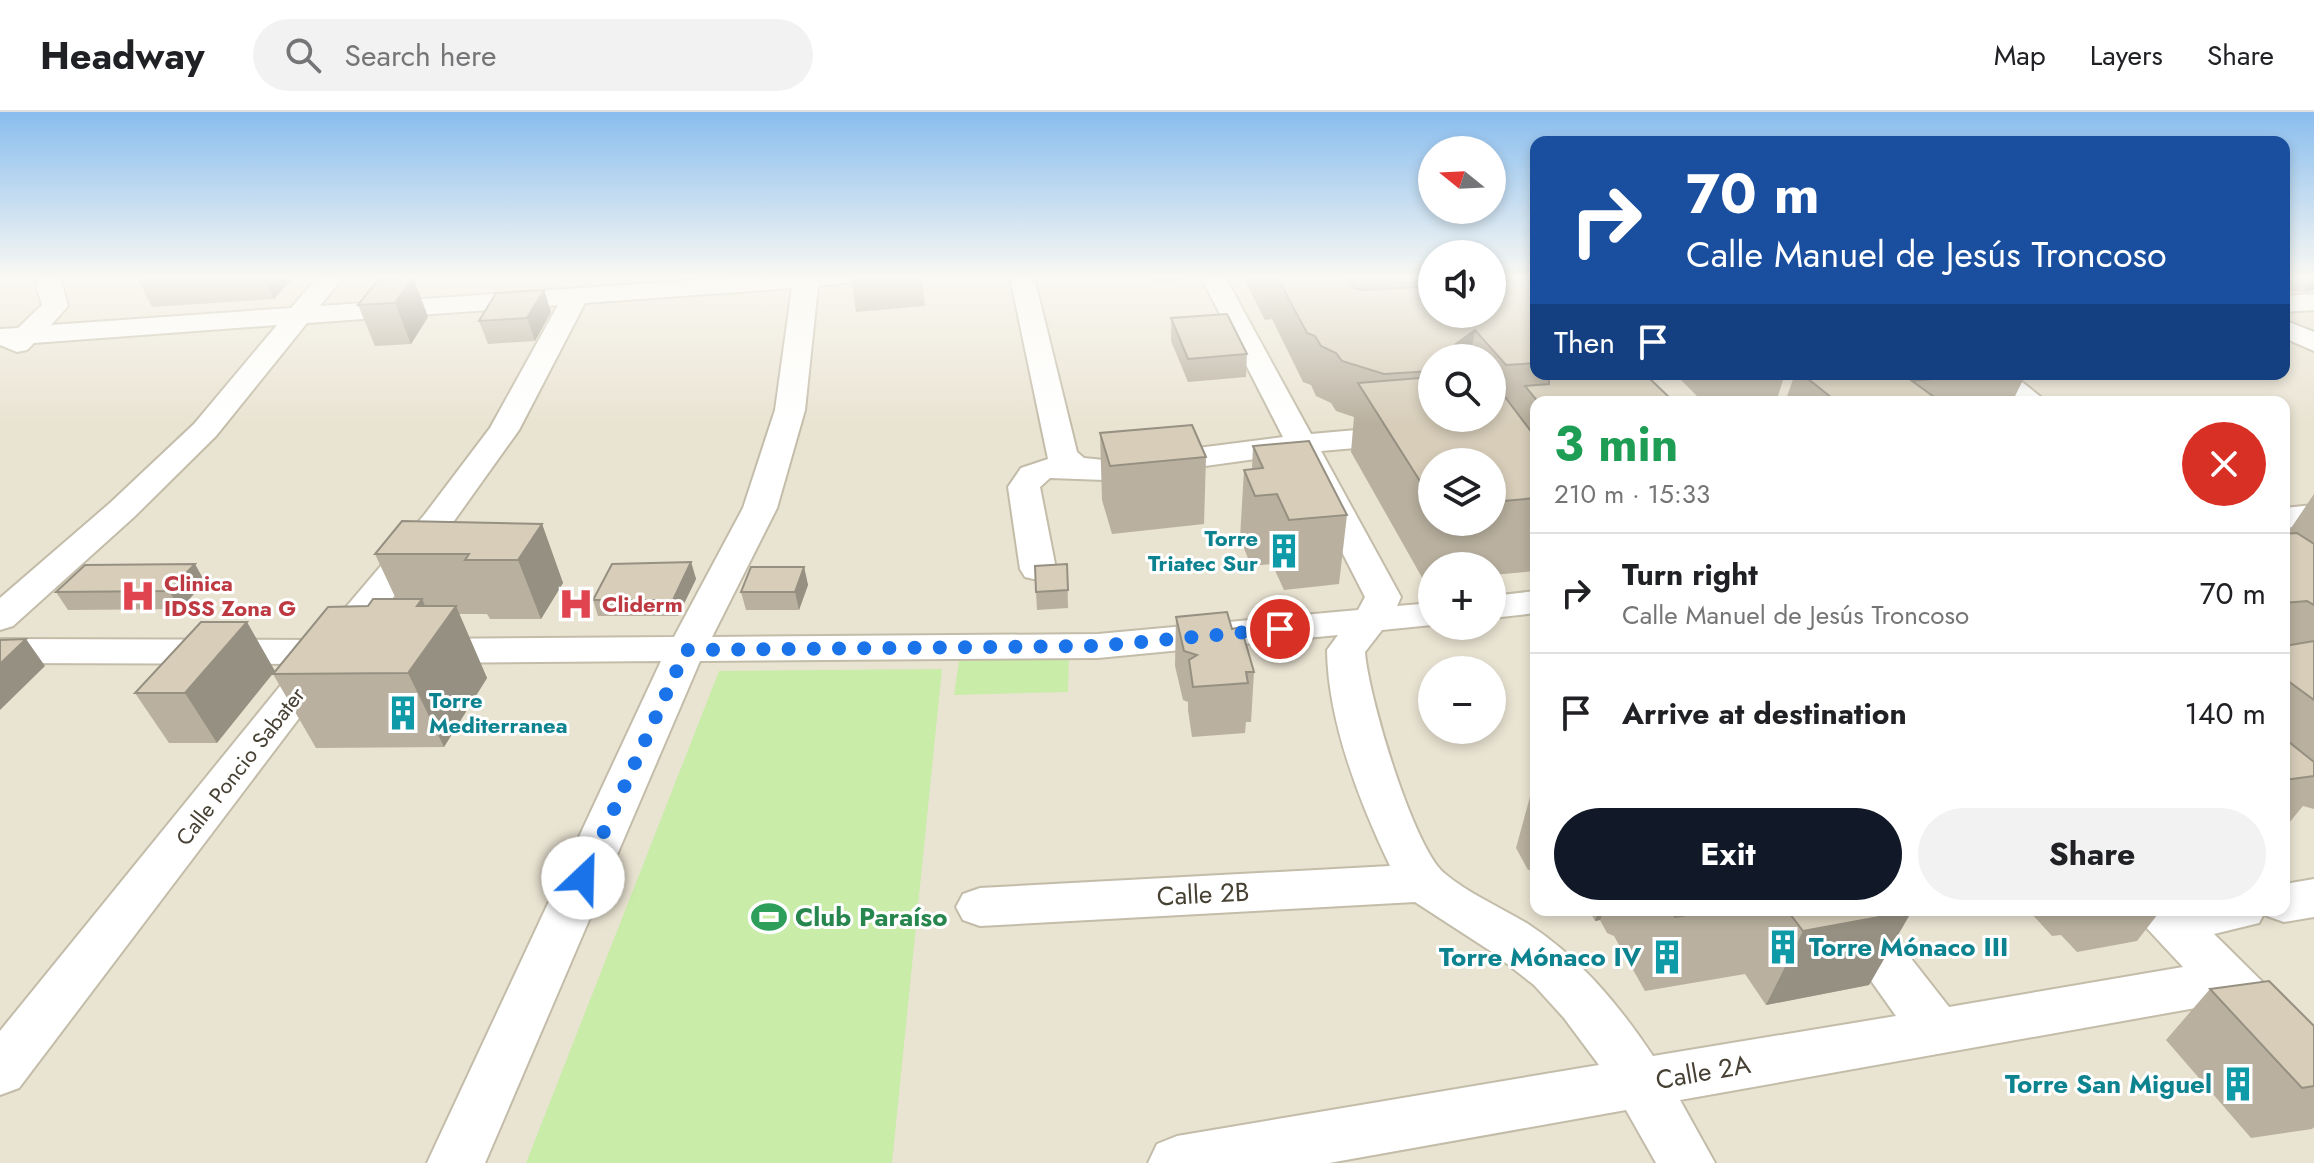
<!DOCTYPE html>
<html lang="en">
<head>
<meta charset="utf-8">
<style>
	:root { --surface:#fff; --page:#f2f2f2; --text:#202124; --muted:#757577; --line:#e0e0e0; --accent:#111827 }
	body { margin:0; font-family:Jost,sans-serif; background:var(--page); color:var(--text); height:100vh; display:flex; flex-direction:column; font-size:30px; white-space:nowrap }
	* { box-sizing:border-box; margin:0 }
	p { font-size:26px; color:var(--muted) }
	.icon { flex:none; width:44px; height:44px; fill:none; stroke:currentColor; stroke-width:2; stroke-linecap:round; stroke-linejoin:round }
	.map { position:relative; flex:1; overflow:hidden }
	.panel { position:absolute; left:1530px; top:284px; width:760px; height:520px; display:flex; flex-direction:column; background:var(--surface); border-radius:16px; box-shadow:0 4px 12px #0003 }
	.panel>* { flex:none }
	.banner { position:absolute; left:1530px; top:24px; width:760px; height:244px; border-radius:16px; box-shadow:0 4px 12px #0003; background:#1a4fa0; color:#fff; overflow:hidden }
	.needle { width:52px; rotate:288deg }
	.controls { position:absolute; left:1418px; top:24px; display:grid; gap:16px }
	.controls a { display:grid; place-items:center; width:88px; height:88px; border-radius:50%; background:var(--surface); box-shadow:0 4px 12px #0003; font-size:40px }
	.pin { position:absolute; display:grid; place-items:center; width:68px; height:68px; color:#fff; margin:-34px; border:4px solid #fff; border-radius:50%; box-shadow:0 2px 8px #0007 }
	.me { position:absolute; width:88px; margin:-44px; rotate:24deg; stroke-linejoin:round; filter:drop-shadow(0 0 6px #0008) }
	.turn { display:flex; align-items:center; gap:28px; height:168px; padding:0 24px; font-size:36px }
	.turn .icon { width:104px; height:104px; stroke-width:2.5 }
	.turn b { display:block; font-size:56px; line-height:68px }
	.then { display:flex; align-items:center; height:76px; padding:0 24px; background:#0003; gap:16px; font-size:30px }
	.round { display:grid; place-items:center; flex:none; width:84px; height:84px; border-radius:42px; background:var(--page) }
	.headline { display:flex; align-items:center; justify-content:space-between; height:136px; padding:0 24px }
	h1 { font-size:48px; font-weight:700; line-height:60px; color:#1e9e55 }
	.button { display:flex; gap:16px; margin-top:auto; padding:16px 24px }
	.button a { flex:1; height:92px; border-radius:48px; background:var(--accent); color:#fff; font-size:32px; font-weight:700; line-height:92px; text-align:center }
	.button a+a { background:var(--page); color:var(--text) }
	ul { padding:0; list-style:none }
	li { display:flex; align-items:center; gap:24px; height:120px; padding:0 24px; border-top:2px solid var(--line) }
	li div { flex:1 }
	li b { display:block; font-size:30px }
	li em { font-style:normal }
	header { display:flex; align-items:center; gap:48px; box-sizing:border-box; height:112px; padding:0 40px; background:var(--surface); border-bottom:2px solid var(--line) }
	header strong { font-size:38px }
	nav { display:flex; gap:44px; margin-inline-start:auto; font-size:28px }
	.search { width:560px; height:72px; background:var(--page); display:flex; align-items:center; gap:20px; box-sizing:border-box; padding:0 28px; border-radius:44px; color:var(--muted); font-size:30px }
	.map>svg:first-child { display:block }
	.residential { fill:#e9e3d2; fill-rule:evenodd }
	.green { fill:#c9eca9 }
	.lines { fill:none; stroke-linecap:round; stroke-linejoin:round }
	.minor-casing { stroke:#c3bca9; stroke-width:4 }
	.minor { fill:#fff; fill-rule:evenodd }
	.wall { fill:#b9b09f; fill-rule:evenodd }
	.shaded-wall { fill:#969082 }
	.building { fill:#d7cdb9; stroke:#969082; stroke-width:2 }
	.route { stroke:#1a73e8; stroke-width:14; stroke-dasharray:0 25.2 }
	.labels { text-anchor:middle; stroke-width:6; stroke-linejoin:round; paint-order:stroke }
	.culture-label { font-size:22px; font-weight:bold; fill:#0d838f; stroke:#fff; text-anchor:end }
	.health-label { font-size:22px; font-weight:bold; fill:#be3a42; stroke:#fff; text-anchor:start }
	.street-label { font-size:22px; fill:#474134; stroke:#fff }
	.near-street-label { font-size:26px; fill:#474134; stroke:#fff }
	.near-leisure-label { font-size:26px; font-weight:bold; fill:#27864d; stroke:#fff; text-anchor:start }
	.near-culture-label { font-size:26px; font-weight:bold; fill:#0d838f; stroke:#fff; text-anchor:end }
</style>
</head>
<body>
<header>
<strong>Headway</strong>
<div class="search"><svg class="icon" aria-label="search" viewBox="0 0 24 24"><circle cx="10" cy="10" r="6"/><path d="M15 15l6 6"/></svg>Search here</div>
<nav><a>Map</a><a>Layers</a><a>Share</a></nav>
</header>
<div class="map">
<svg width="2314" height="1051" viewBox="0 0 2314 1051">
	<rect width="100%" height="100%" fill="#f4f1e5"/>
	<path class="residential" d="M0 165H1432V202H1492L1536 165V262H2284V165H2314V1051H0ZM1432 246H1492V306H1432ZM1536 290H2284V798H1536ZM1432 350H1492V410H1432ZM1432 454H1492V514H1432ZM1432 558H1492V618H1432Z"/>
	<g class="green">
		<path d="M1069 546 1068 580 954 583 959 549Z"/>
		<path d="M942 557 892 1051H526L719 559Z"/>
	</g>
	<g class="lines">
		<g class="minor-casing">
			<g id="minor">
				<path d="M39 165H63L62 173 68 194 51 213 291 196 318 165H343L320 194 740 165H858L855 170 818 174 805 298 777 396 712 525 1098 522 1358 498 1365 485 1292 342 1104 368 1050 366 1040 375 1056 457 1051 465 1038 468 1025 465 1020 457 1008 375 1021 356 1048 347 1010 165H1034L1077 340 1084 346 1104 348 1283 325 1201 165H1225L1311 322 1402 314 1413 317 1417 323 1413 329 1402 332 1321 339 1401 485 1397 494 1432 491V513L1382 518 1365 540C1368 583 1413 735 1444 761 1467 781 1502 796 1528 812 1580 846 1619 893 1653 944L1896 904 1821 798H1873L1949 895 2183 855 2142 811 2135 798H2284V772L2314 767V805L2284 810 2267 804 2265 800 2259 811 2214 822 2314 921V981L2295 974 2218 892 1680 988 1715 1051H1656L1626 998 1329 1051H1148L1157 1032 1177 1024 1599 953 1564 906 1534 873 1492 840 1415 790 980 814 963 808 956 795 963 782 980 776 1390 754C1359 689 1328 610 1327 538L1338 523 1098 546 700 549 485 1051H427L661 549 423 551 409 548 404 539 409 530 423 527 674 525 743 396 775 298 792 176 585 191 519 318 449 416 355 533 360 540 355 549 340 552 19 976 0 983V919L298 552 0 551V527L318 528 425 402 490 316 558 193 307 211 216 324 134 405 13 514 0 518V486L110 391 194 312 277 213 34 231 27 238 17 240 0 233V217L18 216 42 193 36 173Z"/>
				<path d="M2314 182V198L2284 200V184Z"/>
				<path d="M2284 208 2314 220V239L2284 226Z"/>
				<path d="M1979 262H2012L2047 290H2013Z"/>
				<path d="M2314 393V413L2284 416V396Z"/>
				<path d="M1536 479V501L1492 506V484Z"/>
			</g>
		</g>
		<use href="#minor" class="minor"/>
	</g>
	<g class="wall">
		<path d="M137 165H294L274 187 152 195Z"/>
		<path d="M413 165 428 205 411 232 375 234 358 193Z"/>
		<path d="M851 165H922L925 194 856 200Z"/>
		<path d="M1151 165H1195V167L1154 170Z"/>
		<path d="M1243 165H1432V202H1492V165H1536V262H1645L1674 290H1536V459L1492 463V454H1432V468L1424 469 1351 340 1354 305 1336 299 1331 291 1316 284 1311 273 1303 270 1272 207 1265 208ZM1432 246H1492V306H1432ZM1432 350H1492V410H1432Z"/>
		<path d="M2284 165H2314L2304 180 2284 178Z"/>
		<path d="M544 178 551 200 535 229 488 232 479 209Z"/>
		<path d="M1171 206 1247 242 1246 265 1188 270 1171 229Z"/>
		<path d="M1675 262H1785L1776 290H1703Z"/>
		<path d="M1795 262H2026L2012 290H1785Z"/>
		<path d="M1100 321 1206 345 1204 412 1112 422 1102 388Z"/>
		<path d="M1253 334 1347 403 1339 472 1284 478 1272 452 1251 454 1240 426 1244 358 1252 357Z"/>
		<path d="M2314 382V697L2303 694 2284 717V422H2287Z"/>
		<path d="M542 412 563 471 541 507H490L487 502H459L487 566 444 635 316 636 273 562 368 494 396 487 375 442Z"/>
		<path d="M691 450 696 467 678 504H598L593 488Z"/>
		<path d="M1067 452 1068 496 1037 498 1036 480Z"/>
		<path d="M804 455 808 473 799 498H746L741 480Z"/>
		<path d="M205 470 180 497 68 498 56 480Z"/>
		<path d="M1176 505 1232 517 1254 560 1251 610H1246L1245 621 1192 625 1188 598V590L1183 588 1175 554Z"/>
		<path d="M201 510 217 631H169L135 581Z"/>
		<path d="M1536 663V757L1528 758 1516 736Z"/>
		<path d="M1589 798H1911L1869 873 1766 893 1745 862 1645 879 1614 824 1607 821 1600 808 1595 809Z"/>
		<path d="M2028 798H2161L2137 829 2077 840 2061 823 2052 824Z"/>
		<path d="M2210 877 2314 914V1015L2312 1017 2251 1026 2166 928Z"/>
	</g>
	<g class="shaded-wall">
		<path d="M263 165H294L274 187Z"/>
		<path d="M413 165 428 205 411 232 395 191Z"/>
		<path d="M1351 165H1354L1349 206 1348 169Z"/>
		<path d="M2313 165H2314V178L2304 180Z"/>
		<path d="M544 178 551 200 535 229 527 206Z"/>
		<path d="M1475 218 1470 246H1441L1442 242Z"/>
		<path d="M542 412 563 471 541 507 518 448Z"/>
		<path d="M691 450 696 467 678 504 673 488Z"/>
		<path d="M195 452 205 470 180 497 169 479Z"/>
		<path d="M804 455 808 473 799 498 795 480Z"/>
		<path d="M422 487 437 520 456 494 487 566 444 635 408 561 417 494Z"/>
		<path d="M247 510 275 559 217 631 185 581Z"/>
		<path d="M26 527 45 554 0 598V552Z"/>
		<path d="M1599 798H1604L1600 808 1595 809Z"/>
		<path d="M1912 799 1869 873 1766 893 1803 819Z"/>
	</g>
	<g class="building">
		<path d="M413 165 395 191 358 193 378 168Z"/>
		<path d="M1277 165H1351L1348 169 1354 176 1364 178 1432 174V202H1492V170L1536 167V251L1506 253 1475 218 1442 242 1445 246H1432V259L1384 262 1342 249 1336 241 1321 234 1315 224 1307 221Z"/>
		<path d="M544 178 527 206 479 209 496 181Z"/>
		<path d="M1227 202 1247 242 1188 247 1171 206Z"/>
		<path d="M1549 262H1645L1674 290H1538L1525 274 1549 272Z"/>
		<path d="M1802 262H1981L1912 269 1941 290H1837Z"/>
		<path d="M1432 265V306H1492V286L1505 285 1536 326V386L1492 390V350H1432V388L1358 271Z"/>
		<path d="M1192 313 1206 345 1110 354 1100 321Z"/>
		<path d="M1309 329 1347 403 1289 408 1277 382 1255 384 1244 358 1263 356 1253 334Z"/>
		<path d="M402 409 542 412 518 448H465L469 442H375Z"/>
		<path d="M2297 421 2314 432V493L2307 489 2284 491V422Z"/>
		<path d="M691 450 673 488H593L612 452Z"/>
		<path d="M195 452 169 479 56 480 85 453Z"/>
		<path d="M1067 452 1068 478 1036 480 1035 454Z"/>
		<path d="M751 455H804L795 480H741Z"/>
		<path d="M373 487H422L417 494H456L408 561 273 562 328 495 368 494Z"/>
		<path d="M1227 500 1232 517 1241 515 1254 560H1246L1248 571 1193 575 1189 548 1197 543 1184 539 1176 505Z"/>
		<path d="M201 510H247L185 581H135Z"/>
		<path d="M26 527 0 552V528Z"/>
		<path d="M2314 529V588L2284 566V534Z"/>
		<path d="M2284 626 2314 650V664L2284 668Z"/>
		<path d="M1670 798H1719L1675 805Z"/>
		<path d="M1787 798H1911L1912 799 1803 819Z"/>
		<path d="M2269 869 2314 914V974L2302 976 2210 877Z"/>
	</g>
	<linearGradient id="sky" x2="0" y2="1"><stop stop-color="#89bdee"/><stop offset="0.53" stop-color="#faf9f3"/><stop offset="1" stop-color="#faf9f3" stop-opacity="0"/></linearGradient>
	<rect width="2314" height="312" fill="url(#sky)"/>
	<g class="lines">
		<path class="route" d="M583 766 686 538 1098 534 1280 517"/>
	</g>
	<defs>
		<g id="building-bare" transform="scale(2.76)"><path d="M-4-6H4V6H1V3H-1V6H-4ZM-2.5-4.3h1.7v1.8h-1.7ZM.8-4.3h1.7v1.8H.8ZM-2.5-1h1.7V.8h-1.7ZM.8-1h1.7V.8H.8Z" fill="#0f9aa8" stroke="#fff" stroke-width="2.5" paint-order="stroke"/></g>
		<g id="hospital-bare" transform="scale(2.76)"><path d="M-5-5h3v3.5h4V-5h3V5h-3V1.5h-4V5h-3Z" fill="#e0444e" stroke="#fff" stroke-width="2.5" paint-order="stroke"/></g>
		<g id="stadium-bare" transform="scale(2.76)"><path d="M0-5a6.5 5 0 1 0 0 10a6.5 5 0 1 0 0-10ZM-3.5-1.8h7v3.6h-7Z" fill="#2e9e5b" stroke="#fff" stroke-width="2.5" paint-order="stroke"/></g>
	</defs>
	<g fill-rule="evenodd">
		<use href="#building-bare" x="1284" y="439"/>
		<use href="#hospital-bare" x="138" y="484"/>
		<use href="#hospital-bare" x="576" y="492"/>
		<use href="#building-bare" x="403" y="601"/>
		<use href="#stadium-bare" x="769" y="805"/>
		<use href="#building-bare" x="1783" y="835"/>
		<use href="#building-bare" x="1667" y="845"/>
		<use href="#building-bare" x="2238" y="972"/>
	</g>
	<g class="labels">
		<g class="culture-label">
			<text x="1258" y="434">Torre<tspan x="1258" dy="25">Triatec Sur</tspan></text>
			<text x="429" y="596" text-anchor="start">Torre<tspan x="429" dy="25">Mediterranea</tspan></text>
		</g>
		<g class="health-label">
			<text x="164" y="479">Clinica<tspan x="164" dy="25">IDSS Zona G</tspan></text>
			<text x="602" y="500">Cliderm</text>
		</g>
		<g class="street-label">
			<text transform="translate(240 654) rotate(-52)" y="8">Calle Poncio Sabater</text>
		</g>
		<g class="near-street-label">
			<text transform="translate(1203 782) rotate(-3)" y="9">Calle 2B</text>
			<text transform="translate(1703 960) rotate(-10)" y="9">Calle 2A</text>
		</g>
		<g class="near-leisure-label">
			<text x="795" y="814">Club Paraíso</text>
		</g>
		<g class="near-culture-label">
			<text x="1809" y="844" text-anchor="start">Torre Mónaco III</text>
			<text x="1641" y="854">Torre Mónaco IV</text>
			<text x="2212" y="981">Torre San Miguel</text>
		</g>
	</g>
</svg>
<div class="controls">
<a><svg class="needle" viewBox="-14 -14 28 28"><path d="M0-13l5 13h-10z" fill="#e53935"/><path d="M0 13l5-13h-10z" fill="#757577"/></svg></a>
<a><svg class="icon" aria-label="sound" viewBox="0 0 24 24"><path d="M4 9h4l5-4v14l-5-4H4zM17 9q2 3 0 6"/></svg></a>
<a><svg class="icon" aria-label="search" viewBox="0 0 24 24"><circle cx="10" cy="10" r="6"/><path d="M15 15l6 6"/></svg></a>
<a><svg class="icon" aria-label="layers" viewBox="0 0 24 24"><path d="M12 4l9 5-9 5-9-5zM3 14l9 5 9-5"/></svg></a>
<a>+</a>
<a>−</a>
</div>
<div class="pin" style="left:1280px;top:517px;background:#d93025"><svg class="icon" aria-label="arrive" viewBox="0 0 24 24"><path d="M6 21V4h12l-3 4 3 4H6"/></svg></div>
<svg class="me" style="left:583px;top:766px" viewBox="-20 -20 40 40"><circle r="19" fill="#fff"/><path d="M0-13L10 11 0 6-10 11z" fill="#1a73e8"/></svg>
<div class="banner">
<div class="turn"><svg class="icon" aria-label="right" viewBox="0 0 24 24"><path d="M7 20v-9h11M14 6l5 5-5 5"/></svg><div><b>70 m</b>Calle Manuel de Jesús Troncoso</div></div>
<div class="then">Then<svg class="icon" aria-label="arrive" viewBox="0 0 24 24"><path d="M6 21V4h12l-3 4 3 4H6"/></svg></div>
</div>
<section class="panel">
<div class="headline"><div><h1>3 min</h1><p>210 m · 15:33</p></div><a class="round" style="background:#d93025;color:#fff"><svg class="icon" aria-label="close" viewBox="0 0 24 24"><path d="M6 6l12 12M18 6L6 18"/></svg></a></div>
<ul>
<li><svg class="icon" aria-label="right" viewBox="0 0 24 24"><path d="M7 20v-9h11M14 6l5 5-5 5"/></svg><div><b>Turn right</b><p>Calle Manuel de Jesús Troncoso</p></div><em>70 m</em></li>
<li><svg class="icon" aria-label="arrive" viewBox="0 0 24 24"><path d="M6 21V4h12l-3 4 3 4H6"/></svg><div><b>Arrive at destination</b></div><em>140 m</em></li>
</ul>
<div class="button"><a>Exit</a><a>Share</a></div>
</section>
</div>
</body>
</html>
